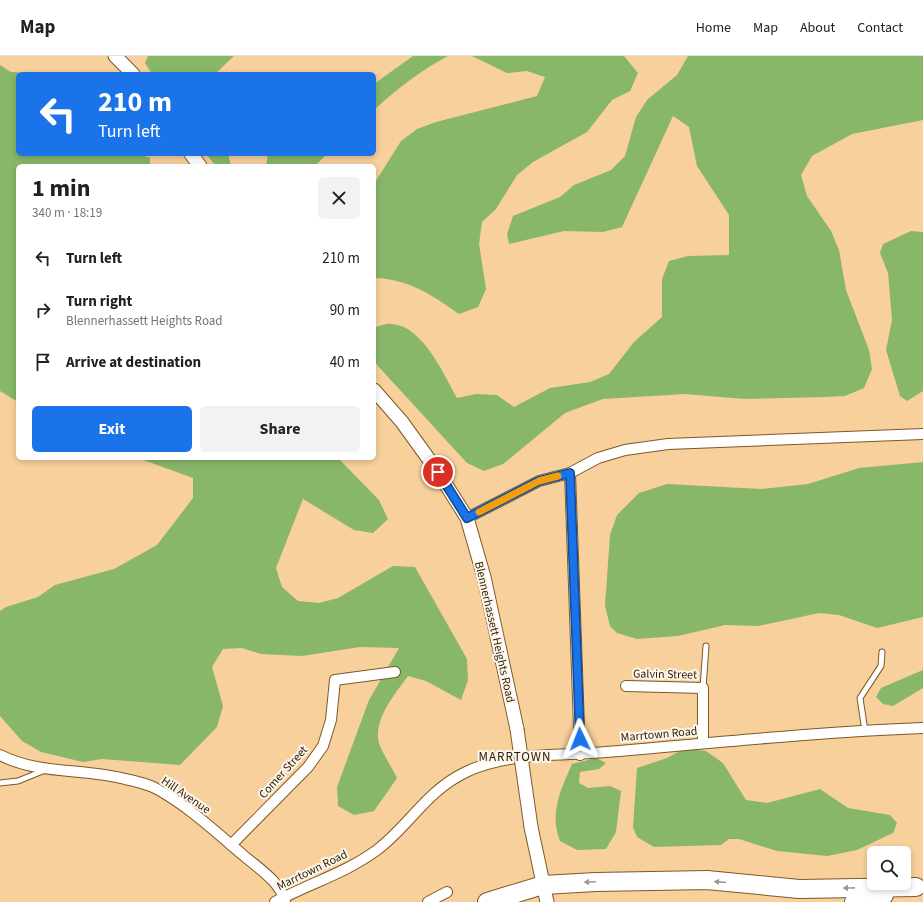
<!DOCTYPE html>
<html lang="en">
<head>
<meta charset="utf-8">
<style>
	:root { --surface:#fff; --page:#f2f2f2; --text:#202124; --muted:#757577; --line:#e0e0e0; --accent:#1a73e8 }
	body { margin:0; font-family:"Source Sans 3",sans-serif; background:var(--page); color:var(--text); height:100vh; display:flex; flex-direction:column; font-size:15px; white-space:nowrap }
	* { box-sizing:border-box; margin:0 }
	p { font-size:13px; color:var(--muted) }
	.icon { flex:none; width:22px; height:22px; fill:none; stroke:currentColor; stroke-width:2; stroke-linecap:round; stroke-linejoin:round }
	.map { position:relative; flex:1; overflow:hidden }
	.side { position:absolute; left:16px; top:108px; width:360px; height:296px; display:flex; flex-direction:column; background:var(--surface); border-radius:6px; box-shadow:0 2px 6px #0003 }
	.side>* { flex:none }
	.hud { position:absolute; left:16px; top:16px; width:360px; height:84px; border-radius:6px; box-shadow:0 2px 6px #0003; background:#1a73e8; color:#fff; overflow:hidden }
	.buttons { position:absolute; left:867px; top:790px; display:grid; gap:8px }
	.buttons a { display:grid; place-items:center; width:44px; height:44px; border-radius:6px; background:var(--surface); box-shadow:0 2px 6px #0003; font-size:20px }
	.pin { position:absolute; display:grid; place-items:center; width:34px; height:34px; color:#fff; margin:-17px; border:2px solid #fff; border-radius:50%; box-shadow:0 1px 4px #0007 }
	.me { position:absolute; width:44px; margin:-22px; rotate:358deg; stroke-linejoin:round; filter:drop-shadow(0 0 3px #0008) }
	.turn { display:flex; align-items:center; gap:14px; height:84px; padding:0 16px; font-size:18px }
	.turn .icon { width:52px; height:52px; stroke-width:2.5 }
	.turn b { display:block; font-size:28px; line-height:34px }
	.round { display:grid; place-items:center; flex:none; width:42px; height:42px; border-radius:6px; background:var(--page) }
	.headline { display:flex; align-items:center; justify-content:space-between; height:68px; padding:0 16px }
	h1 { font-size:24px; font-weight:700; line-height:30px }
	.button { display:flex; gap:8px; margin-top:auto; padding:8px 16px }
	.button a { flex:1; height:46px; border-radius:6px; background:var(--accent); color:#fff; font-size:16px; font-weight:700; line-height:46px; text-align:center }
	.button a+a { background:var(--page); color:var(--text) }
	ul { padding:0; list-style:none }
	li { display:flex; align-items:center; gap:12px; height:52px; padding:0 16px }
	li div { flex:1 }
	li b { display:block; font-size:15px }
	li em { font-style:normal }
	header { display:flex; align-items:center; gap:24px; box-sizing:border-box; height:56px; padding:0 20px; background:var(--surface); border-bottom:1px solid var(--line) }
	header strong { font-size:19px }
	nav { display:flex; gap:22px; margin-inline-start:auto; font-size:14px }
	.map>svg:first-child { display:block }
	.forest { fill:#88b76a }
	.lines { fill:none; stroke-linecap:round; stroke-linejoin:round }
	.service-casing { stroke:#7c5926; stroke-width:7 }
	.minor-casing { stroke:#7c5926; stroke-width:12 }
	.tertiary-casing { stroke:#7c5926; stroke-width:15 }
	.motorway-casing { stroke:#7c5926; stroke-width:20 }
	.service { stroke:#fff; stroke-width:5 }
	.minor { stroke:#fff; stroke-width:10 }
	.tertiary { stroke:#fff; stroke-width:13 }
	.motorway { stroke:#fff; stroke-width:18 }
	.tertiary-bridge-casing { stroke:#7c5926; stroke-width:15; stroke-linecap:butt }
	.tertiary-bridge { stroke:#fff; stroke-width:13 }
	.oneway { fill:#a0998f }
	.route-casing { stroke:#114b97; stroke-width:10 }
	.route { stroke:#1a73e8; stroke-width:7 }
	.slow { stroke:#f59e0b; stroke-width:7 }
	.labels { text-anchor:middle; stroke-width:4; stroke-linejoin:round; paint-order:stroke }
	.street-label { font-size:12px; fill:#2b1c07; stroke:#fff7ec }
	.neighbourhood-label { font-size:13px; letter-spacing:1px; fill:#2b1c07; stroke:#fff7ec }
</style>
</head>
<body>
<header>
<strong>Map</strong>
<nav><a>Home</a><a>Map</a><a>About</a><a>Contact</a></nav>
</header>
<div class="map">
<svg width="923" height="846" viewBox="0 0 923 846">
	<rect width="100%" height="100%" fill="#f8d09b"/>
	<g class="forest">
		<path d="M148 0H234L215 18H152L145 7Z"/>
		<path d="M413 0H448C421 14 396 34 374 54V28Z"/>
		<path d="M472 0H624L638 17 630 35 612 44 587 76 533 106 517 119 496 153 482 166 479 188 486 233 478 251 459 258C432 239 409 223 374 222V128L401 85 417 73 436 66 537 40 545 21 527 15 507 17Z"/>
		<path d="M688 0H923V64L852 78 812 100 801 119 807 140 831 175 839 194 846 234 869 294 872 313 864 332 845 340 826 341 745 343 685 338 603 343 565 357 503 408 484 415 467 407 377 309 374 303V272C379 270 387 267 392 268 423 270 444 319 457 342L476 338 497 339 514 351 550 332 590 326 609 318 634 286 662 261V223L669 205 688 200 729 199V159L697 110 689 71 673 60 622 171 603 176 564 175 509 188 507 178 513 160 560 141 574 129 611 114 625 100 636 61 647 44 677 19Z"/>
		<path d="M0 9 11 16 48 18H18V98H139L150 102V110H18V346L0 335Z"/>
		<path d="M206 98H228L231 110H216Z"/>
		<path d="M268 98H327L315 110H266Z"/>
		<path d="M911 175 923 176V335L907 345 900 340 886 294 892 264 888 217 880 197 883 188Z"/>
		<path d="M138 402H338L379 444 388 463 373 477 354 474 303 443 276 512 282 531 298 545 319 547 338 542 393 510 415 511 467 603 468 624 461 644 426 625 408 620C395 638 376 660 378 683 379 692 393 713 397 722L374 755 354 759 338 750 337 731 369 644 399 592 360 591 302 600 261 598 242 592 223 593 212 611 223 650 217 671 180 709 102 703 83 706 41 696 22 685 0 660V555L6 551 38 541 55 529 114 513 157 489 193 442V422Z"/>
		<path d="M923 406V561L877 572 839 559 819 557 758 570 725 569 678 580 637 583 617 577 610 570 605 550 610 479 617 459 639 437 667 428 761 433 808 428 859 412Z"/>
		<path d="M923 614V632L893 650 883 648 876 641 881 632Z"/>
		<path d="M685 692 706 695 723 707 746 744 767 747 820 733 848 752 890 759 897 767 893 777 857 794 827 800 777 795 739 783H729L721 789 654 791 637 781 633 771 637 712 667 702Z"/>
		<path d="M596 702 606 707 599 713 580 716 579 727 588 732 610 730 621 735 616 776 606 793 577 794 560 785C549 757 561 733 572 708Z"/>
	</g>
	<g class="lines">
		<g class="service-casing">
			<g id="service">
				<path d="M703 632 706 590"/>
				<path d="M865 675 860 642 881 610 882 596"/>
				<path d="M0 727 18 725 45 714"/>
			</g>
		</g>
		<g class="minor-casing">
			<g id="minor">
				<path d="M570 417 580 699"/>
				<path d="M467 462 539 425 570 417 598 402 625 394 668 388 923 378"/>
				<path d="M626 630 703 632V687"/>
				<path d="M0 699C39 719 83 712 125 723 135 725 148 728 157 733 188 750 216 776 243 799 258 812 281 826 285 846"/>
				<path d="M231 789 308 711 323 690 331 664 335 624 395 616"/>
				<path d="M275 846C310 827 344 818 377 794 410 769 426 735 466 716 507 696 561 700 606 696 712 687 817 676 923 672"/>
				<path d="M428 846 447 836"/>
			</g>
		</g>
		<g class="tertiary-casing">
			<g id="tertiary">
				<path d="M115 0 133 18"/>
				<path d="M191 98 200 110"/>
				<path d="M374 334 402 366 438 416 467 462 484 521 517 673"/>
				<path d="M531 771 547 846"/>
			</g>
		</g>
		<g class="motorway-casing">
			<g id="motorway">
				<path d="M487 846 543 829 596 826 707 824 799 833 916 831"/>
				<path d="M854 846 884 839"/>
			</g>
		</g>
		<use href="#service" class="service"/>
		<use href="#minor" class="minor"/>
		<use href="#tertiary" class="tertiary"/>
		<use href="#motorway" class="motorway"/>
		<g class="tertiary-bridge-casing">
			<path id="tertiary-bridge" d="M517 673 531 771"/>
		</g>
		<use href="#tertiary-bridge" class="tertiary-bridge"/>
	</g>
	<defs><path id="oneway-solid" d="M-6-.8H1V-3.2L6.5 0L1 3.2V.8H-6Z"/></defs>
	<g class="oneway">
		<use href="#oneway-solid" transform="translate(590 826) rotate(177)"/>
		<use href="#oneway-solid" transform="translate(720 826) rotate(-175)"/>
		<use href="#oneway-solid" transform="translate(849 832) rotate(179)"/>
	</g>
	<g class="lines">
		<g class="route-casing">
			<path id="route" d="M438 416 467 462 539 425 570 417 580 683"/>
		</g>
		<use href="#route" class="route"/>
		<path class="slow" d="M479 456 539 425 558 420"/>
	</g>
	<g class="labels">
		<g class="street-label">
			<text transform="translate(495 576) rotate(77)" y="4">Blennerhassett Heights Road</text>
			<text transform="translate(665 618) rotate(1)" y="4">Galvin Street</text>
			<text transform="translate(659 678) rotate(-5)" y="4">Marrtown Road</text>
			<text transform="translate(283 716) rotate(-48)" y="4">Comer Street</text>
			<text transform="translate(186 739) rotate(34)" y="4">Hill Avenue</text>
			<text transform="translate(312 814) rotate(-26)" y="4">Marrtown Road</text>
		</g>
		<g class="neighbourhood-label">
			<text x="515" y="705">MARRTOWN</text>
		</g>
	</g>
</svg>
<div class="buttons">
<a><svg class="icon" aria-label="search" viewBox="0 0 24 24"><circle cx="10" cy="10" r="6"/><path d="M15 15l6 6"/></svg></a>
</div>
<div class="pin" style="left:438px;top:416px;background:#d93025"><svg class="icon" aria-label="arrive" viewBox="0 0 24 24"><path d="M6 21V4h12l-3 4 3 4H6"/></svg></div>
<svg class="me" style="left:580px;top:683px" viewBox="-20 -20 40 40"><path d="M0-17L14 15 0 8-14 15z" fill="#1a73e8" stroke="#fff" stroke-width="4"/></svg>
<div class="hud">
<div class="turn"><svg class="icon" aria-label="left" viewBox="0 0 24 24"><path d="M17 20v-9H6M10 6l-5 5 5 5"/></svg><div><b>210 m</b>Turn left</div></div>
</div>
<section class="side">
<div class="headline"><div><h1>1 min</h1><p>340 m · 18:19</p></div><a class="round"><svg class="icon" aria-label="close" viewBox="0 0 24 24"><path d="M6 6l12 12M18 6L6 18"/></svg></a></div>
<ul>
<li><svg class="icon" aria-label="left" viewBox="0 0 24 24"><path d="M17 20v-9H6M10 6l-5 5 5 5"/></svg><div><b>Turn left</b></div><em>210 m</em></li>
<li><svg class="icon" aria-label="right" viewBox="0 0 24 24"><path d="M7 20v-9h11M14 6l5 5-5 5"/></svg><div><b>Turn right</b><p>Blennerhassett Heights Road</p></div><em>90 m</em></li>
<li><svg class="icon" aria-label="arrive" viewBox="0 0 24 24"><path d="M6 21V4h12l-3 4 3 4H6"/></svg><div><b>Arrive at destination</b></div><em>40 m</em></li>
</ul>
<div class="button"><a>Exit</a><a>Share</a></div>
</section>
</div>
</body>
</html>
